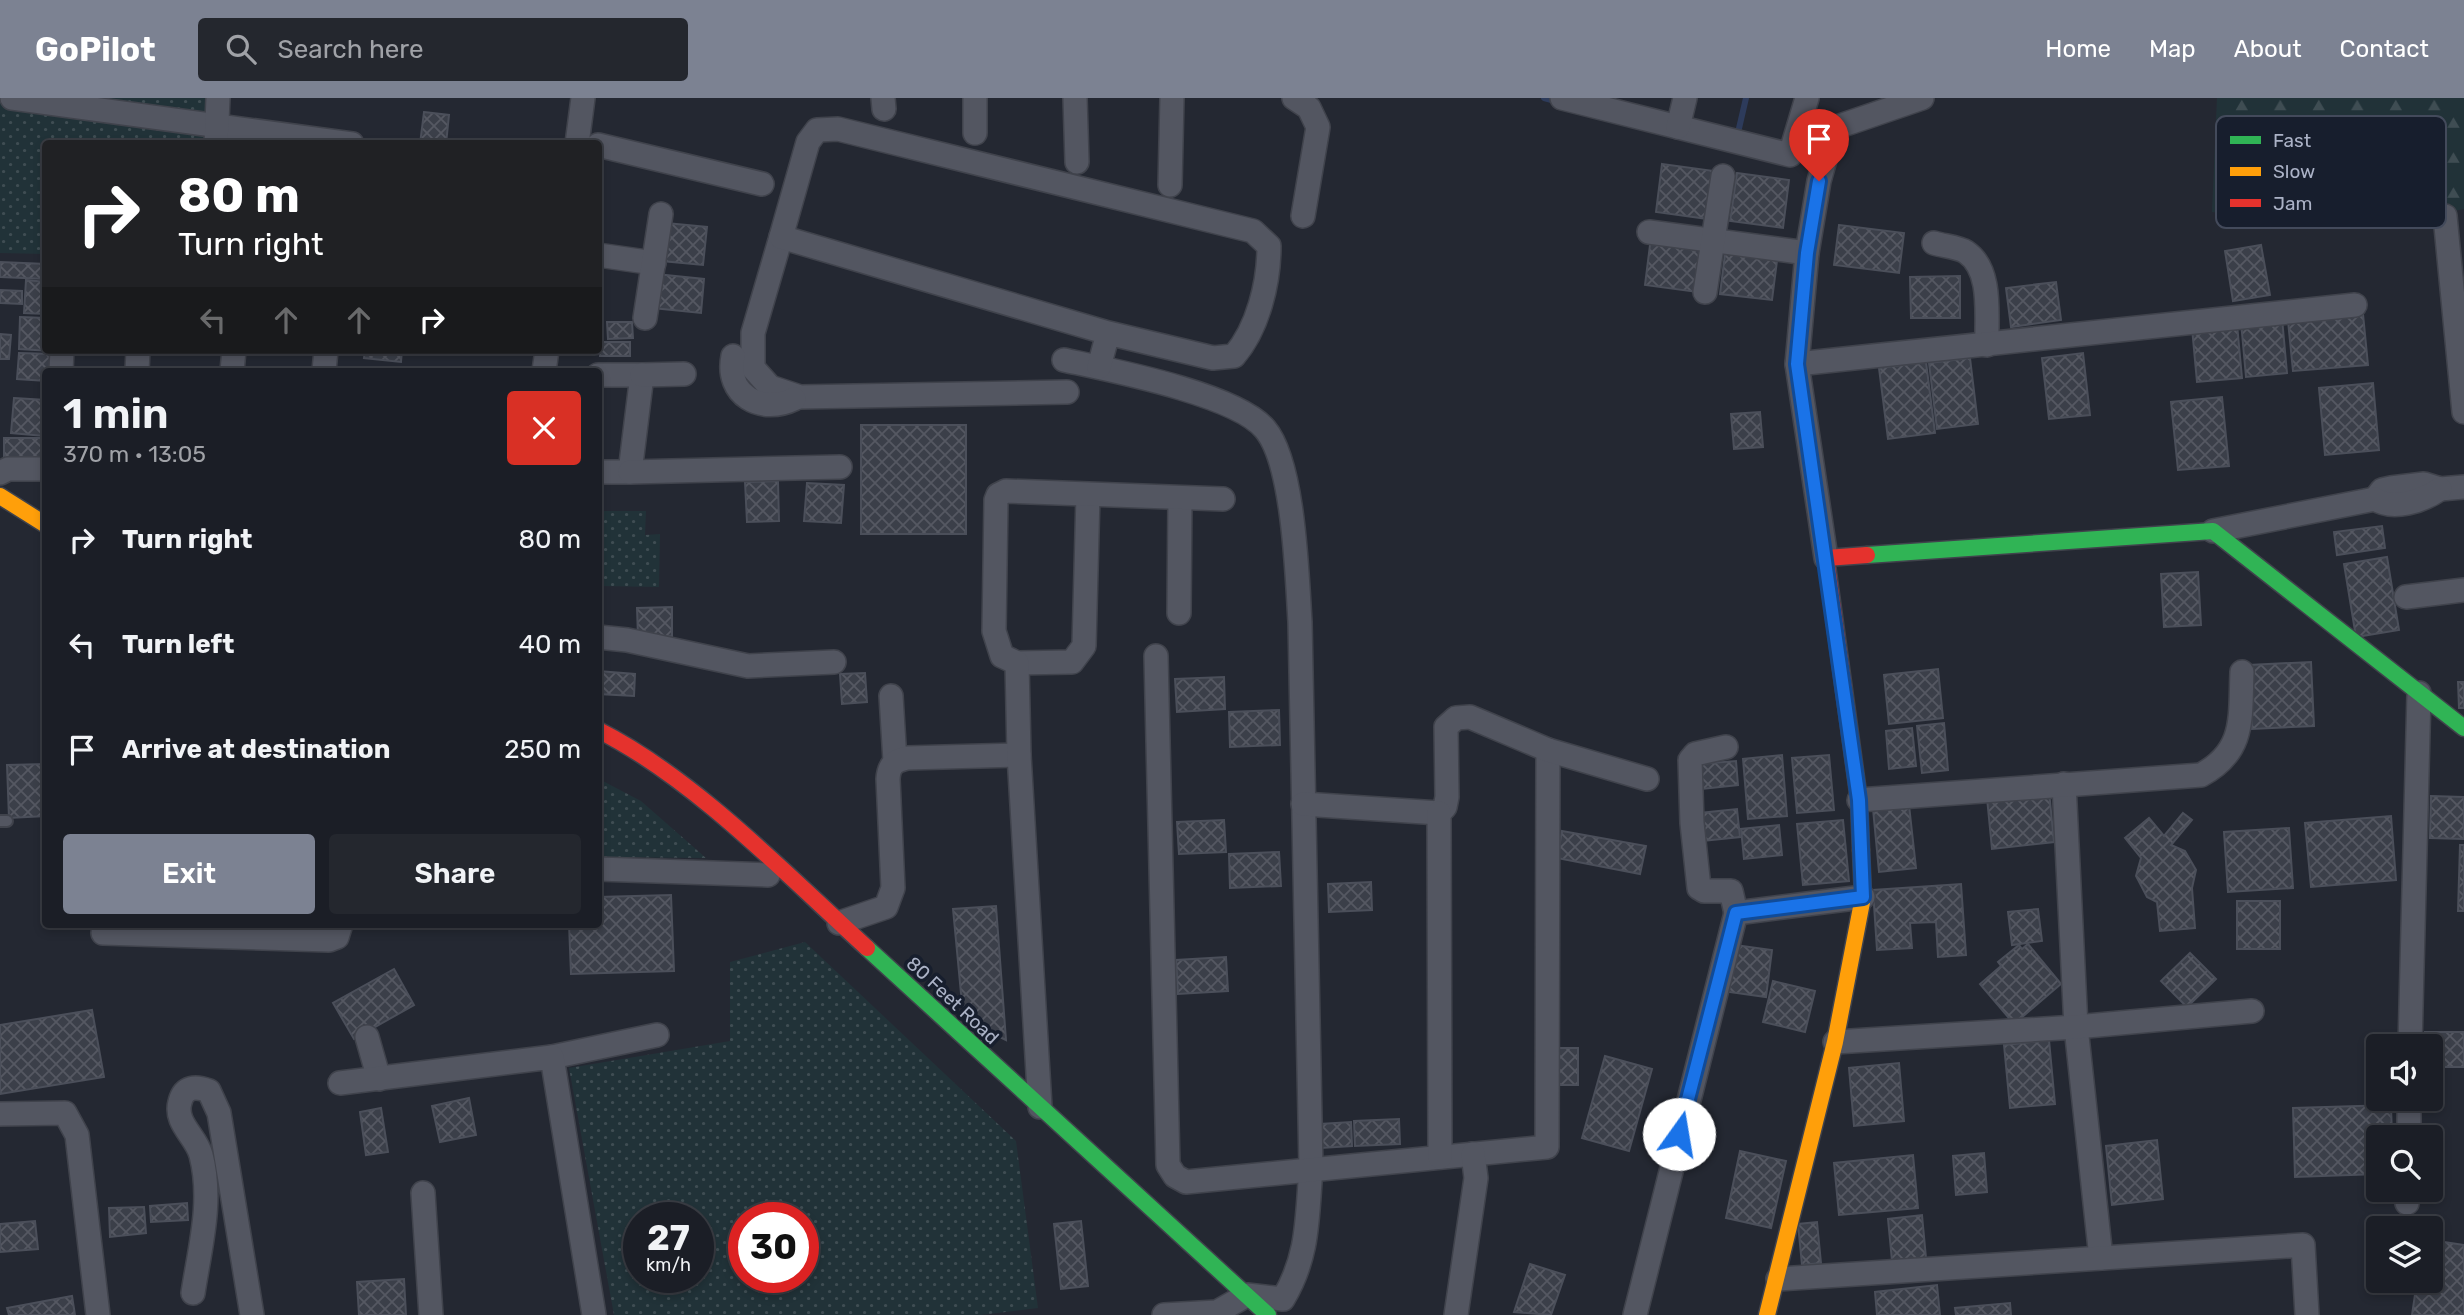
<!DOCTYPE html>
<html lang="en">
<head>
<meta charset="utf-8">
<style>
	:root { --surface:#1b1e26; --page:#24272e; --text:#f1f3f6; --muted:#a0a2a7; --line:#393c43; --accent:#7c8292 }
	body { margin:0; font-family:Rubik,sans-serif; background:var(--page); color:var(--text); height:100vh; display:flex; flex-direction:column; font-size:26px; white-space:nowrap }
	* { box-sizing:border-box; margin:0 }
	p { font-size:23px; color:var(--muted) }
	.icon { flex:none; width:38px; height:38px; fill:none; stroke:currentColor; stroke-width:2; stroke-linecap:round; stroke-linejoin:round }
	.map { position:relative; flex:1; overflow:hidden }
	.drawer { position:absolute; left:42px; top:270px; width:560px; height:560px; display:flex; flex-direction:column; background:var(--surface); border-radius:7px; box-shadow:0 4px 10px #0003,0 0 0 2px var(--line) }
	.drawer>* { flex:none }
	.guide { position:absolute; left:42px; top:42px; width:560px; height:214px; border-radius:7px; box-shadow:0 4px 10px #0003,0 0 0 2px var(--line); background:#202124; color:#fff; overflow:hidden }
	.controls { position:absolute; left:2366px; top:936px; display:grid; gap:14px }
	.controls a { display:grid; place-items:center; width:77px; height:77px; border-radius:7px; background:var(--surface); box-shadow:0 4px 10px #0003,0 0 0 2px var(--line); font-size:35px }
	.speed { position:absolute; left:623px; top:1104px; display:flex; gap:14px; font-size:35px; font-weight:700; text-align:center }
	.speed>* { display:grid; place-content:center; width:91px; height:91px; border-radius:50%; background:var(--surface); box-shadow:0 4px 10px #0003,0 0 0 2px var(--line); line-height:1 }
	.speed small { font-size:18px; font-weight:400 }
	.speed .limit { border:10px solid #d22; background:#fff; color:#111 }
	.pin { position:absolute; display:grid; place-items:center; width:60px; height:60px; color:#fff; margin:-72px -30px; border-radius:50% 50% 50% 0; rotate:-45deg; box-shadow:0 0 7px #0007 }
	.pin .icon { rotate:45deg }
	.me { position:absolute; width:77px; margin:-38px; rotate:13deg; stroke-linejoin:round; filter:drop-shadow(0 0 5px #0008) }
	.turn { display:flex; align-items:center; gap:24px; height:147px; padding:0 21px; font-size:32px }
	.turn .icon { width:91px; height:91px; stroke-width:2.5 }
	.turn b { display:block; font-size:49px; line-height:60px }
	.lanes { display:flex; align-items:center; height:66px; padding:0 21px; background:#0003; justify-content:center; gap:35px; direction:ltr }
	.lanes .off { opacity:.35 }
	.round { display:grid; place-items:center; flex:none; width:74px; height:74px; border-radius:7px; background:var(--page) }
	.overview { display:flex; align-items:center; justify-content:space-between; height:119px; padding:0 21px }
	h1 { font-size:42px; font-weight:600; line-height:52px }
	.action { display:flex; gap:14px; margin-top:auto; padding:14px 21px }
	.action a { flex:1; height:80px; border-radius:7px; background:var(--accent); color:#fff; font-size:28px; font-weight:600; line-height:80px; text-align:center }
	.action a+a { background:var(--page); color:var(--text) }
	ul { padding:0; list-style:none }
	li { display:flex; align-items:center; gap:21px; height:105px; padding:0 21px }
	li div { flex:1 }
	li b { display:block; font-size:26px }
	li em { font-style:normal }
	header { display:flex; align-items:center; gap:42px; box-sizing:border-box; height:98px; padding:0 35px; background:var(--accent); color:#fff }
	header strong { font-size:33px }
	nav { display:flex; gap:38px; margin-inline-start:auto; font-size:24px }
	.search { width:490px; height:63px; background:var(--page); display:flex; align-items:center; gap:18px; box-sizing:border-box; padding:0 24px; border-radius:7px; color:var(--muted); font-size:26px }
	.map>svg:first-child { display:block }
	.green { fill:url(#green-dots); fill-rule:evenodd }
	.forest { fill:url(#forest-firs) }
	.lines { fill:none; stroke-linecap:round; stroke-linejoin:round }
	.stream { stroke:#2d3b5b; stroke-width:6 }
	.building { fill:url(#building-cross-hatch); stroke:#4b4f5a; stroke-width:2 }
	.lane-casing { stroke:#40434c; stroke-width:14 }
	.street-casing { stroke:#40434c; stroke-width:26 }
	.fast-casing { stroke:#40434c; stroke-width:19 }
	.slow-casing { stroke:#40434c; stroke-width:19 }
	.jam-casing { stroke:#40434c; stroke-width:19 }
	.lane { stroke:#535661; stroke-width:10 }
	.street { stroke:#535661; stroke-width:23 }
	.fast { stroke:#30b455; stroke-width:16 }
	.slow { stroke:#ff9f0a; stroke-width:16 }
	.jam { stroke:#e5322d; stroke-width:16 }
	.route-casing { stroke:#114b97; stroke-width:18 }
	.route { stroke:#1a73e8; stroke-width:12 }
	.labels { text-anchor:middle; stroke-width:7; stroke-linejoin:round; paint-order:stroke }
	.street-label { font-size:19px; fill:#abb2c6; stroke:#171e2d }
	.key { fill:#171e2d; stroke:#434a5b; stroke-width:2 }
	.key-label { font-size:19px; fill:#abb2c6 }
</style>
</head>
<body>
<header>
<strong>GoPilot</strong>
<div class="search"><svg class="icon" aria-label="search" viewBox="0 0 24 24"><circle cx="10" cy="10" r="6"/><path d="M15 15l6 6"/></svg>Search here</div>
<nav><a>Home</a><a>Map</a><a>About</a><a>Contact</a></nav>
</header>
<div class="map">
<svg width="2464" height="1217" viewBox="0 0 2464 1217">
	<defs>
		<pattern id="green-dots" width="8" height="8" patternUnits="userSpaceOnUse" patternTransform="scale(1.75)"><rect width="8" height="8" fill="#213238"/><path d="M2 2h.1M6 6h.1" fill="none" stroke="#3f4d53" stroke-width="1.8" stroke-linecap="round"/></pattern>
		<pattern id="forest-firs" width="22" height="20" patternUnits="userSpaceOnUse" patternTransform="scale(1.75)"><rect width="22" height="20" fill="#213238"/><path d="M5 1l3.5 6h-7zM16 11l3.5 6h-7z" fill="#3f4d53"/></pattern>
		<pattern id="building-cross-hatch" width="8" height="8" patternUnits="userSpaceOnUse" patternTransform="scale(1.75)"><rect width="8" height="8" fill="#3b3f49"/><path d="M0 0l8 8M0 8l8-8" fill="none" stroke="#555862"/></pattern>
	</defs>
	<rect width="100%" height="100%" fill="#242832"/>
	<g class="green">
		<path d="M0 0H211L206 45 46 46 45 156 0 155Z"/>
		<path d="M599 413H646L645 437 660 436 659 489 599 488Z"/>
		<path d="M599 681 641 703 706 760 599 759Z"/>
		<path d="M805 844 1016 1043 1038 1210 981 1217H614L569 970 730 943V864ZM639 1120H698V1180H639ZM744 1120H803V1180H744Z"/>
	</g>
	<path class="forest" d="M2217 0H2464V111L2366 130 2212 114Z"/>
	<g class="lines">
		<g class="stream">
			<path d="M1544 0 1559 4"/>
			<path d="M1737 39 1746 0"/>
		</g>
	</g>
	<g class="building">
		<path d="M424 14 449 17 446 46H420Z"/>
		<path d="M1662 66 1714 73 1708 121 1656 114Z"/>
		<path d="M1737 75 1789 82 1783 130 1730 123Z"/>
		<path d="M666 125 707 129 703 167 662 163Z"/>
		<path d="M1839 127 1904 135 1899 175 1834 167Z"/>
		<path d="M1651 139 1704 146 1697 194 1645 187Z"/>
		<path d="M2261 147 2270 197 2233 203 2225 153Z"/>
		<path d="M1726 148 1778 155 1772 202 1720 196Z"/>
		<path d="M0 164 46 166V181L0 179Z"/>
		<path d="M656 176 704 181 701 215 653 210Z"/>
		<path d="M1960 178V220H1911L1910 179Z"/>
		<path d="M26 182 46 184V216L24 215Z"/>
		<path d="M2056 184 2061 222 2011 229 2006 190Z"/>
		<path d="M0 192 22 193V206L0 205Z"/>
		<path d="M2363 216 2368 267 2293 273 2288 223Z"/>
		<path d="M20 219 46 220V252L52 253 19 251Z"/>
		<path d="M2282 220 2287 275 2246 279 2241 224Z"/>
		<path d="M607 224H632L633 240 608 241Z"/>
		<path d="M2237 226 2242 280 2197 284 2192 230Z"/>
		<path d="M0 236 11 237 9 261H0Z"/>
		<path d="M601 244H630V258H600Z"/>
		<path d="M365 252H402L401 264 364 260Z"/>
		<path d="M19 255 53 256 52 273H46V283L17 281Z"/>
		<path d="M2083 255 2090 317 2049 321 2042 260Z"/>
		<path d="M1970 260 1978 326 1937 331 1929 265Z"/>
		<path d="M1926 264 1935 335 1888 341 1879 270Z"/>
		<path d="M2373 285 2379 352 2325 357 2319 290Z"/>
		<path d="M2222 299 2229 368 2178 372 2171 304Z"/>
		<path d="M14 300 46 302 44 338 11 335Z"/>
		<path d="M1760 314 1763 349 1734 351 1731 316Z"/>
		<rect x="861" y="327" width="105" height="109"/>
		<rect x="4" y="340" width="39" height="28"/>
		<path d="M778 383 779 423 747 424 745 384Z"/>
		<path d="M807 385 844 387 841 425 804 423Z"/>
		<path d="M2382 428 2385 450 2337 457 2334 434Z"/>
		<path d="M2387 459 2399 532 2356 539 2344 466Z"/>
		<path d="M2198 474 2201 527 2164 529 2161 476Z"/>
		<path d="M672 509V538L638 539 637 510Z"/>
		<path d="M2311 564 2314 628 2252 631 2249 567Z"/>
		<path d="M1938 571 1943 620 1889 626 1884 577Z"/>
		<path d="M598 573 635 576 634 598 598 596Z"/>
		<path d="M865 575 867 604 842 606 840 576Z"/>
		<path d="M1224 579 1225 611 1177 614 1175 581Z"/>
		<path d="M2458 584H2464V610H2459Z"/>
		<path d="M1279 612 1280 647 1230 649 1229 614Z"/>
		<path d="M1944 625 1948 672 1922 675 1917 628Z"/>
		<path d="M1912 630 1916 668 1889 671 1886 633Z"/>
		<path d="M1782 657 1787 718 1748 721 1743 661Z"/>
		<path d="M1829 657 1834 712 1797 715 1792 660Z"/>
		<path d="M1736 663 1738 687 1702 691 1699 666Z"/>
		<path d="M46 666V718L9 720 7 667Z"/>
		<path d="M2049 693 2054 744 1992 751 1987 700Z"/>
		<path d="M2431 698 2464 699V741L2430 740Z"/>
		<path d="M1909 707 1916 770 1879 774 1873 711Z"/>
		<path d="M1737 711 1740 739 1703 743 1700 715Z"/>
		<path d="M2183 715 2192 722 2171 747 2185 753 2196 772 2192 790 2195 830 2160 833 2157 804 2147 799 2136 778 2141 760 2125 740 2149 720 2164 738Z"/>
		<path d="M2391 718 2396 782 2311 789 2305 725Z"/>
		<path d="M1224 722 1226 754 1179 756 1177 724Z"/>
		<path d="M1843 722 1849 783 1803 787 1797 726Z"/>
		<path d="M1779 727 1782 757 1744 761 1741 731Z"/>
		<path d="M2289 730 2293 790 2228 794 2224 734Z"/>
		<path d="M1562 733 1646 748 1640 776 1557 760Z"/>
		<path d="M2460 747H2464V813H2458Z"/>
		<path d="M1279 754 1281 788 1230 790 1229 756Z"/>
		<path d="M1371 784 1372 812 1329 814 1328 786Z"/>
		<path d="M1961 786 1966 857 1938 859 1936 824 1910 825 1912 850 1877 852 1873 792Z"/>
		<path d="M671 797 674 873 571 876 569 826H598V799Z"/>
		<rect x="2237" y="803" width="43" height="48"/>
		<path d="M996 808 1006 942 989 934 962 906 953 811Z"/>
		<path d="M2038 811 2042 843 2012 847 2008 814Z"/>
		<path d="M2028 846 2061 886 2014 926 1980 886 2001 868 1998 864 2019 847 2022 851Z"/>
		<path d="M1735 847 1772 852 1766 899 1729 894Z"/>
		<path d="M2190 855 2216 881 2187 909 2161 883Z"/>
		<path d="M1226 859 1228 893 1178 896 1176 862Z"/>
		<path d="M394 871 414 907 354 941 333 905Z"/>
		<path d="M1773 883 1815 893 1805 934 1763 924Z"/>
		<path d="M92 912 104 979 0 996V927Z"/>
		<path d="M2425 934H2464V969H2431V948H2425Z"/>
		<path d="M2049 942 2055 1006 2010 1010 2004 947Z"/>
		<rect x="1554" y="950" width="24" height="37"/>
		<path d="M1605 958 1652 971 1629 1053 1582 1040Z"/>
		<path d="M1899 965 1904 1023 1854 1028 1849 970Z"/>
		<path d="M469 1000 476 1037 440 1044 432 1008Z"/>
		<path d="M2391 1007 2392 1040H2378V1076L2295 1079 2293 1010Z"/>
		<path d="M381 1010 388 1054 366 1057 360 1014Z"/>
		<path d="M1399 1021 1400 1046 1355 1048 1354 1023Z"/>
		<path d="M1351 1024 1352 1048 1321 1050 1320 1026Z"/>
		<path d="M2157 1042 2163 1101 2112 1107 2106 1048Z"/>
		<path d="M1740 1053 1786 1063 1771 1130 1726 1120Z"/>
		<path d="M1984 1055 1987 1094 1956 1097 1953 1058Z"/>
		<path d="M1913 1057 1918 1110 1839 1117 1834 1065Z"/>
		<path d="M187 1105 188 1122 151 1124 150 1108Z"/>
		<path d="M144 1109 146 1135 110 1139 109 1110Z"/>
		<path d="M1922 1117 1926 1160 1892 1163 1888 1121Z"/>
		<path d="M35 1123 38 1151 0 1154V1126Z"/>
		<path d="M1081 1123 1088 1188 1061 1191 1054 1126Z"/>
		<path d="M1817 1124 1821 1165 1802 1167 1798 1126Z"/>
		<path d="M2431 1142 2464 1147V1217H2412L2417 1183H2431Z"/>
		<path d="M1530 1166 1565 1177 1551 1217 1514 1214Z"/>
		<path d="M404 1181 406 1217H359L357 1184Z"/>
		<path d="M1937 1187 1940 1217H1877L1875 1194Z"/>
		<path d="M72 1198 75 1217H9L7 1210Z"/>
		<path d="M2010 1205 2011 1217H1956L1955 1210Z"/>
	</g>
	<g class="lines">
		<g class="lane-casing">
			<path id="lane" d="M0 723H7"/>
		</g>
		<g class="street-casing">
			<g id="street">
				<path d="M12 0 352 46"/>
				<path d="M883 0 884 11"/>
				<path d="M975 0V35"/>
				<path d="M1075 0 1077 64"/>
				<path d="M1294 0 1309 10 1318 29 1303 118"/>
				<path d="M1562 0 1790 57 1807 0"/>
				<path d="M1678 29 1685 0"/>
				<path d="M216 46 218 0"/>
				<path d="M577 46 583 0"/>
				<path d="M598 47 762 86"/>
				<path d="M1170 87 1172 0"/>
				<path d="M2445 118 2464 314"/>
				<path d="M1649 134 1807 155"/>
				<path d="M781 139 753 235V270L770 289 800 299 1067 294"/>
				<path d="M1934 145C1943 148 1958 149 1966 154 1993 172 1986 218 1987 247"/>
				<path d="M598 157 654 165"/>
				<path d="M1705 194 1723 78"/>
				<path d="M645 220 661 116"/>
				<path d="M733 258C725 297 761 317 794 301"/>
				<path d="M1064 262C1110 272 1236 296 1265 331 1294 365 1297 478 1300 524L1311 1070C1307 1119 1309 1158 1283 1201L1247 1197 1217 1214 1164 1217"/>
				<path d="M1797 266 2355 207"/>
				<path d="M1099 269 1108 235 1213 260 1234 258C1258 230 1269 185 1269 148L1253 133 838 31 817 32 808 44 781 139 1108 235"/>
				<path d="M61 273 62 252"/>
				<path d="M137 273 138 252"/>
				<path d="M232 273 234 252"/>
				<path d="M324 273 326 252"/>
				<path d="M544 273 547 252"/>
				<path d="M598 277H642L630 374H598"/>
				<path d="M642 277 684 276"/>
				<path d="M630 374 840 369"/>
				<path d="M0 375 8 371H46"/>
				<path d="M2375 401 2382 392 2391 390 2424 386 2440 391 2464 389"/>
				<path d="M2213 433 2375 401C2393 413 2423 403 2440 391"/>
				<path d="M1826 460 1797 266 1807 155 1819 83 1834 30 1922 0"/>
				<path d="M2406 499 2464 492"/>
				<path d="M1179 515 1180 400"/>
				<path d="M598 539 627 542 748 568 834 564"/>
				<path d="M1156 558 1168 1067 1175 1078 1186 1084 1547 1049 1548 652"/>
				<path d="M1017 565 1072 564 1084 548 1088 397"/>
				<path d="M891 598 895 663"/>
				<path d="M1726 649 1695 656 1690 662 1692 725 1699 790 1704 793H1731L1736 815"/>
				<path d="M2064 686 2076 929 2101 1160"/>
				<path d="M1859 702 2201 677C2246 653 2240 619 2242 574"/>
				<path d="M1303 706 1439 715 1445 709 1447 699 1446 629 1456 620 1470 619 1548 652 1647 681"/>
				<path d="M1439 715 1440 1059"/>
				<path d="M598 771 768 777"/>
				<path d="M839 825 886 809 893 790 888 681C889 667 894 663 907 660L1019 657"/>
				<path d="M103 835 329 842 337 839 341 826"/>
				<path d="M367 939 379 981"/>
				<path d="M1835 944 2076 929 2252 913"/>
				<path d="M2410 948 2419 595"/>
				<path d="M552 959 657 937"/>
				<path d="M340 985 552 959 594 1217"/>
				<path d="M1040 1009 1019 657 1017 565 1002 558 994 533 996 402 998 397 1006 393 1223 401"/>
				<path d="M0 1016 65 1015 77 1037 98 1217"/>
				<path d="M2409 1040V1001"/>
				<path d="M423 1095 431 1217"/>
				<path d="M2407 1105 2408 1092"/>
				<path d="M1778 1181 2303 1147 2307 1217"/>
				<path d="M193 1195C200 1149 213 1103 201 1057 196 1038 174 1025 180 1004 184 988 196 988 209 993L219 1015 252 1217"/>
				<path d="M1456 1217 1476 1080 1473 1056"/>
				<path d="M1635 1217 1736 815 1863 799"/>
			</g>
		</g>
		<g class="fast-casing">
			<g id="fast">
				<path d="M1867 457 2213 433 2464 630"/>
				<path d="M867 850 1268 1217"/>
			</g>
		</g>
		<g class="slow-casing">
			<g id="slow">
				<path d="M0 398 46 427"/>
				<path d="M1767 1217 1835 944 1863 799 1861 752"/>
			</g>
		</g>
		<g class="jam-casing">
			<g id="jam">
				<path d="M598 632C694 680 788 778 867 850"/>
				<path d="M1861 752 1859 702 1826 460 1867 457"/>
			</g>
		</g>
		<use href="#lane" class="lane"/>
		<use href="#street" class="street"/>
		<use href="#fast" class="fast"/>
		<use href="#slow" class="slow"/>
		<use href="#jam" class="jam"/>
	</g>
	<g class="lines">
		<g class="route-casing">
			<path id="route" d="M1679 1036 1736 815 1863 799 1859 702 1797 266 1807 155 1819 83"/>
		</g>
		<use href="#route" class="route"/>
	</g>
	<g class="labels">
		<g class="street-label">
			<text transform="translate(953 902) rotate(43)" y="7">80 Feet Road</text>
		</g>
	</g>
	<rect x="2216" y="18" width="230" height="112" rx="10" class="key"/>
	<rect x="2230" y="38" width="31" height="8" fill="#30b455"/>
	<rect x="2230" y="69" width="31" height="9" fill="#ff9f0a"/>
	<rect x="2230" y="101" width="31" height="8" fill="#e5322d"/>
	<g class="key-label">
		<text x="2273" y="49">Fast</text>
		<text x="2273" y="80">Slow</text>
		<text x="2273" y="112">Jam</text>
	</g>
</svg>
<div class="controls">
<a><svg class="icon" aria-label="sound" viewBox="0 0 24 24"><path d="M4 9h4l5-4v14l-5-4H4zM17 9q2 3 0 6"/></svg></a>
<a><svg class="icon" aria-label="search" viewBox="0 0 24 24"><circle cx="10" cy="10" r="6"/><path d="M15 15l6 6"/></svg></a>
<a><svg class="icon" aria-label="layers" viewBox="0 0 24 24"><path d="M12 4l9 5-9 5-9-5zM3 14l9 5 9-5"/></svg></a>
</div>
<div class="speed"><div>27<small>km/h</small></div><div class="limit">30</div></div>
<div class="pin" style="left:1819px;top:83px;background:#d93025"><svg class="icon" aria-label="arrive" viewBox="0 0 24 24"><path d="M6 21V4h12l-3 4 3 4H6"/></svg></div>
<svg class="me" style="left:1679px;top:1036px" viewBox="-20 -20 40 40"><circle r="19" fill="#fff"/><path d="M0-13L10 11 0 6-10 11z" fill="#1a73e8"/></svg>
<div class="guide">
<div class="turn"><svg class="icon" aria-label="right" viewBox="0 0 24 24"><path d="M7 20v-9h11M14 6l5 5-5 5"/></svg><div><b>80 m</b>Turn right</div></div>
<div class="lanes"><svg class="icon off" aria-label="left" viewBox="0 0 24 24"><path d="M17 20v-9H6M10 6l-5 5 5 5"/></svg><svg class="icon off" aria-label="ahead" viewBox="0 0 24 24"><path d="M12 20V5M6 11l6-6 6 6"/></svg><svg class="icon off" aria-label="ahead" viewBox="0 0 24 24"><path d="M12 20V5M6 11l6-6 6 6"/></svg><svg class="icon" aria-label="right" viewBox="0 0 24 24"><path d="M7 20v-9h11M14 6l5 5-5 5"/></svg></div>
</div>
<section class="drawer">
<div class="overview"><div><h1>1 min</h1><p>370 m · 13:05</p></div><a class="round" style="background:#d93025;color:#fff"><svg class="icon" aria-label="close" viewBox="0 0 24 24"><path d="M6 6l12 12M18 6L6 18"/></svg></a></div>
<ul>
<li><svg class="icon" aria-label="right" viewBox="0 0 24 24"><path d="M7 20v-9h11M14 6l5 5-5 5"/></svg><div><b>Turn right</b></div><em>80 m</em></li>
<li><svg class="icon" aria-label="left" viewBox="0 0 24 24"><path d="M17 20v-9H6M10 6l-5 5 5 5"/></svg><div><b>Turn left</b></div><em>40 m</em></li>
<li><svg class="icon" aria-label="arrive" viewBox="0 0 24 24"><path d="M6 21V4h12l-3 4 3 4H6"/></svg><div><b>Arrive at destination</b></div><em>250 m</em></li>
</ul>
<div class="action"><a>Exit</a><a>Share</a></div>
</section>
</div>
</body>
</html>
